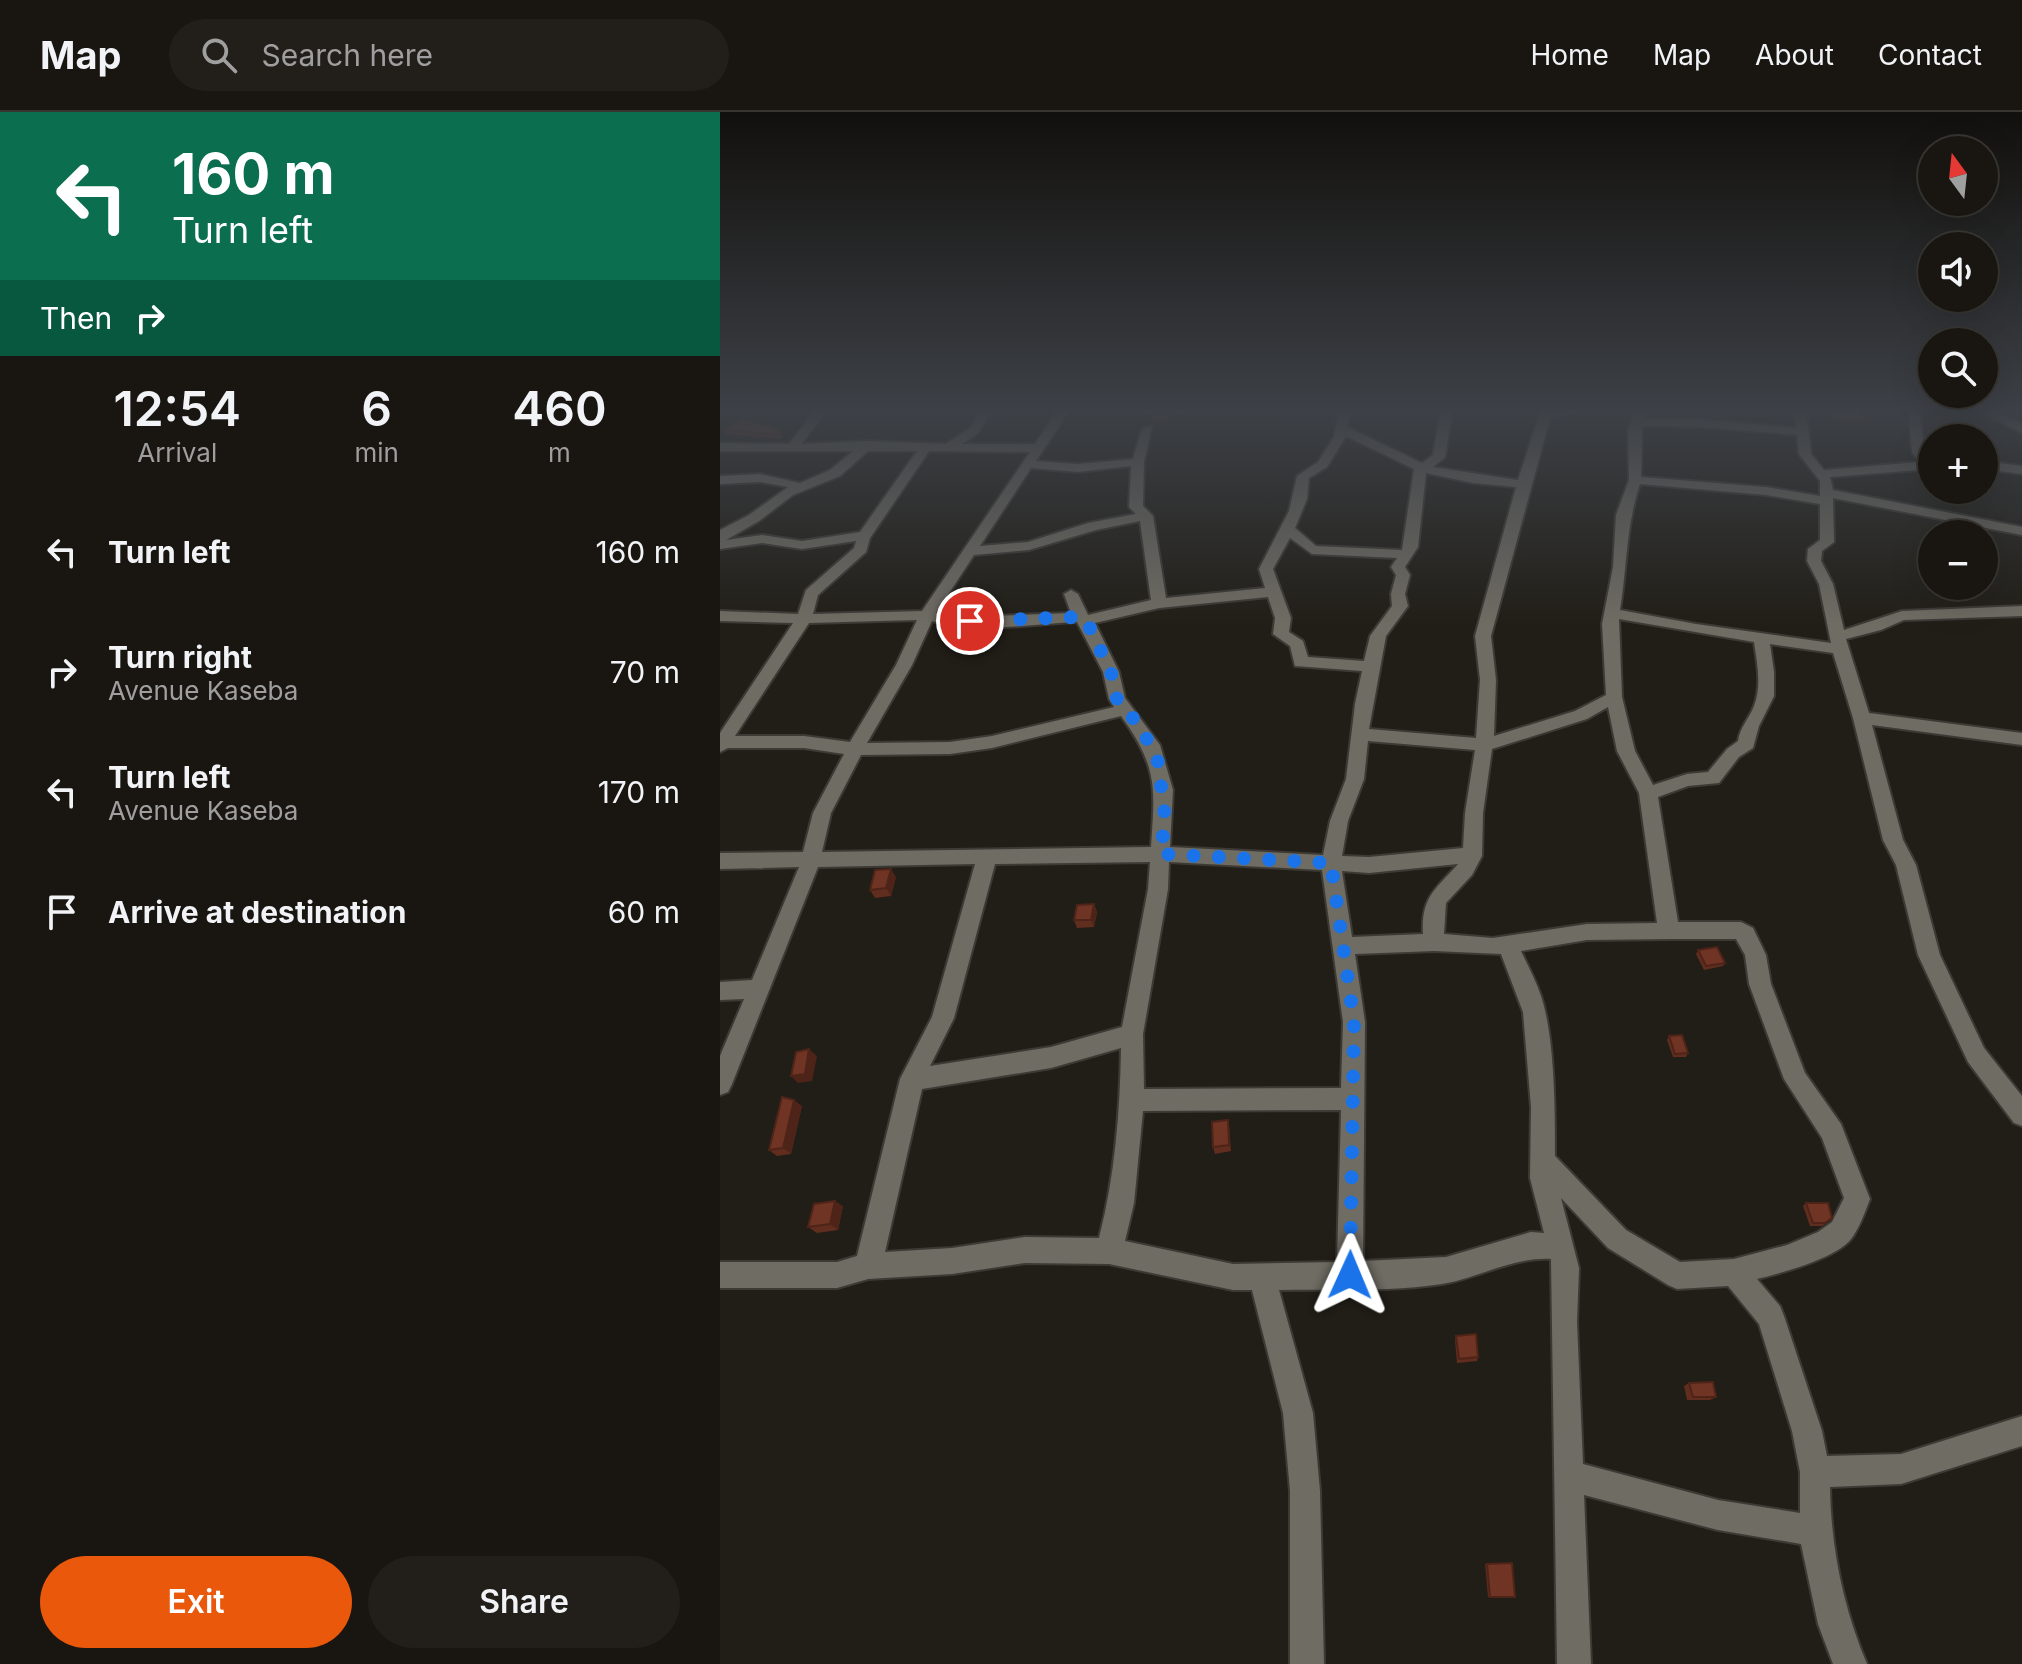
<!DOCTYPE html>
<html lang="en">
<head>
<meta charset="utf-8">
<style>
	:root { --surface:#191611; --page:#221f1a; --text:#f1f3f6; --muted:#9f9f9f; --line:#373531; --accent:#ea580c }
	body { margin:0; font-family:Inter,sans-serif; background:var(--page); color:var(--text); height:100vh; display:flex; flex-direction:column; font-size:30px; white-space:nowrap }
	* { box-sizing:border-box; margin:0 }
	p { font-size:26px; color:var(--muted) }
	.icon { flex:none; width:44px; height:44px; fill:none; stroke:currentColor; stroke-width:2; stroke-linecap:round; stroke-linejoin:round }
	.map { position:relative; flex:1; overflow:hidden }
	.details { display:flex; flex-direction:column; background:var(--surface); width:720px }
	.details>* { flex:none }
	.top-card { background:#0b6e4f; color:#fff; overflow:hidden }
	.needle { width:52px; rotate:345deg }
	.buttons { position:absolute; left:1198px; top:24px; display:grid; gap:16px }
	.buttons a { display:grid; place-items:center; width:80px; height:80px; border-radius:50%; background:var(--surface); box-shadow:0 8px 32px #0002,0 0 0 2px var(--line); font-size:40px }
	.pin { position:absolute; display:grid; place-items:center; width:68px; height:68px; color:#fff; margin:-34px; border:4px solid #fff; border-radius:50%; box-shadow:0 2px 8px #0007 }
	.me { position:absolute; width:88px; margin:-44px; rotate:1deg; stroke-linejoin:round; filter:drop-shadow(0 0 6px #0008) }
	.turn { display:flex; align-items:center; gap:28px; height:168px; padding:0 40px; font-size:36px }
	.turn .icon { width:104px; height:104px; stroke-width:2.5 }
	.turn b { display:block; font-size:56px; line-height:68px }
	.then { display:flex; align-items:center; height:76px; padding:0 40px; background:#0003; gap:16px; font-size:30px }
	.eta { display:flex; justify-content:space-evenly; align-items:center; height:136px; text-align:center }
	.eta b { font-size:48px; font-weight:600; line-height:56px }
	.button { display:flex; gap:16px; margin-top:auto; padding:16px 40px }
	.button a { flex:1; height:92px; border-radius:48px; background:var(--accent); color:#fff; font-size:32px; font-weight:600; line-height:92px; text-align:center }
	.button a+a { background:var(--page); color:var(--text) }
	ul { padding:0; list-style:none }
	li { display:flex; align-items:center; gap:24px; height:120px; padding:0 40px }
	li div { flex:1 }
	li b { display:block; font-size:30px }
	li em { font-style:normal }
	header { display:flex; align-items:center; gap:48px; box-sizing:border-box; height:112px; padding:0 40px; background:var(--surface); border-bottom:2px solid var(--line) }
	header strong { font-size:38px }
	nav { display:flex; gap:44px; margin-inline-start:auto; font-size:28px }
	.search { width:560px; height:72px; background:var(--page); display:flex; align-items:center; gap:20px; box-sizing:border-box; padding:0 28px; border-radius:44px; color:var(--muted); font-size:30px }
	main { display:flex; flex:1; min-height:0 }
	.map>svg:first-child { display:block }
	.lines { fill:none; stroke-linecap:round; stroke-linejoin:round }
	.minor-casing { stroke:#3d3a36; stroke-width:4 }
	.minor { fill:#6f6c63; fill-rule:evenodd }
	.wall { fill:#602d1f }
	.shaded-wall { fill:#4e2419 }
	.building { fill:#703424; stroke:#4e2419; stroke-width:2 }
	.route { stroke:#1a73e8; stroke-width:14; stroke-dasharray:0 25.2 }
</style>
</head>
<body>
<header>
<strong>Map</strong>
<div class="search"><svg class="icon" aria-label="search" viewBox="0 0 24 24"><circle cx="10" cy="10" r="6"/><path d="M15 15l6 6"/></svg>Search here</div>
<nav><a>Home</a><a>Map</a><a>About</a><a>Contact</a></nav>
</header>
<main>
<section class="details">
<div class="top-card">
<div class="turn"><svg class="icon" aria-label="left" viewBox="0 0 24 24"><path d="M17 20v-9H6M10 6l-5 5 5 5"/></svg><div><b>160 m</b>Turn left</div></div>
<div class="then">Then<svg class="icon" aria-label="right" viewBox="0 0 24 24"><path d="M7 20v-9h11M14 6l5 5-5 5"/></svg></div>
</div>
<div class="eta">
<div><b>12:54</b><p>Arrival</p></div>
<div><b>6</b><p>min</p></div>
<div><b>460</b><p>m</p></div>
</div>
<ul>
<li><svg class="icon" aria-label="left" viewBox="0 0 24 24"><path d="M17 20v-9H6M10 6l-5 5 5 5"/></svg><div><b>Turn left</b></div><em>160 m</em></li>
<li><svg class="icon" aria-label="right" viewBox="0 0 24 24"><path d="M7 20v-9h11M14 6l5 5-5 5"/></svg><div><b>Turn right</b><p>Avenue Kaseba</p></div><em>70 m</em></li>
<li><svg class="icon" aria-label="left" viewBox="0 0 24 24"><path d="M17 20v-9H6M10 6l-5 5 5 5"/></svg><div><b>Turn left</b><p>Avenue Kaseba</p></div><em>170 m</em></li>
<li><svg class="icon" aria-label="arrive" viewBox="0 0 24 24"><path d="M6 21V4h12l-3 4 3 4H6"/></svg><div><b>Arrive at destination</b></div><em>60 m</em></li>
</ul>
<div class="button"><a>Exit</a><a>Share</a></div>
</section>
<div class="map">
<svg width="1302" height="1552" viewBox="0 0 1302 1552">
	<rect width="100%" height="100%" fill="#211e17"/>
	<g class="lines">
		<g class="minor-casing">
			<g id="minor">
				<path d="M97 296H109L81 332 148 329 226 332 250 316 262 296H274L258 321 242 332H315L339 296H351L316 349 358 352 413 347 422 317 432 314 424 350 423 394 433 404 446 486 545 476 539 457 569 399 577 364 598 350 614 325 619 296H631L627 315 702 351 713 343 721 296H733L725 345 713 355 798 368 820 301 875 296 830 306 771 524 776 568 774 624 855 599 886 583 882 512 893 455 896 403 909 368 908 317 916 300 884 299 878 296H930L925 307H982L1076 316 1074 296H1086L1091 342 1104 358 1200 350 1192 340 1188 296H1200L1204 339 1212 349V357L1110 365 1113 378 1302 415V423L1113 386 1114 430 1102 439 1101 449 1113 472 1124 518 1182 499 1302 494V504L1184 508 1161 518 1126 527 1149 601 1302 621V633L1152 613 1183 728 1196 753 1220 843 1264 936 1302 984V1014L1294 1011 1248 950 1198 843 1176 753 1163 728 1133 606 1113 541 1050 532 1054 560V584L1039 614 1033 636 1019 645 999 671 968 674 938 685 958 810H1021L1033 816 1046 843 1051 872 1085 961 1121 1012 1150 1087C1145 1100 1139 1117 1131 1127 1115 1147 1061 1161 1037 1167L1060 1194 1064 1204 1102 1319 1107 1344 1181 1342 1302 1304V1334L1181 1372 1110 1375C1111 1436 1123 1495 1147 1552H1113L1098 1512 1081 1432 998 1418 864 1383 871 1552H837L831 1147C792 1145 759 1166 722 1172 668 1180 613 1177 559 1178L593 1301 600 1379 604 1552H570V1379L563 1301 532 1178H513L389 1152 305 1151 232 1162 148 1167 117 1176H0V1150H117L137 1144 180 967 212 905 255 752 98 755 12 972 8 980 0 983V944L24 887 0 888V870L32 868 79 755 0 757V741L83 740 93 701 124 642 84 636H8L0 640V621L73 511 0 509V499L78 502 86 478 134 436 136 429 82 437 42 431 0 437V418L29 403 68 375 40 370 0 372V364L40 362 80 371 110 358 133 339H0V331L69 332ZM922 314 982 315 1077 323 1079 342 1100 369V384L1046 375 921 365ZM626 324 694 357 682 438 596 434 575 416 587 387 589 366 607 355ZM148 339H197L140 420 82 429 42 423 6 428 39 409 73 383 120 364ZM209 339 310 340 202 499 93 502 98 483 146 440 150 426ZM411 354 409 395 416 402 368 411 308 430 260 434 311 356 358 360ZM706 361 753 371 796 375 755 524 760 568 756 626 649 617 666 524 688 494 685 482 690 463 685 455 698 435ZM920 372 1046 383 1100 392V428L1088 437 1087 449 1099 472 1111 531 976 512 900 498C907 456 906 413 920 372ZM420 409 431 488 368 503 358 482 351 478 344 482 351 501 273 504 216 501 254 443 309 438 376 418ZM570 426 592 442 677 446 671 455 676 463 671 482 672 494 650 524 644 549 588 545 583 529 569 520 571 506 553 457ZM548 485 555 506 553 522 570 534 575 554 642 559 635 592 626 667 610 709 603 743 450 735 453 678 440 633 405 586 399 560 375 511 439 496ZM899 507 1034 530C1037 551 1042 573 1034 594 1029 607 1020 615 1018 629L1007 637 988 660 967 662 933 673 915 639 902 585ZM197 508 176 553 130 630 84 624H15L89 511ZM212 509C257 522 311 512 357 510L383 560 389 587 394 595 272 624 230 630 147 631 192 553ZM888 595 897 639 919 681 937 811 867 812 773 826 724 822 726 791 752 763 762 744 763 701 772 637 867 607ZM401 604C438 655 435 675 431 735L102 740 111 701 141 643 230 642 272 636ZM648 629 755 638 745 701 743 736 649 745 622 744 628 709 644 667ZM430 750 428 777 402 915 331 935 210 954 234 906 275 752ZM449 750 602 758 623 910 621 976 424 977 423 922 448 777ZM738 752C715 778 701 785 703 822L632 825 622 759 649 761ZM952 827H1016L1025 843 1029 872 1064 967 1102 1026 1124 1086 1112 1110 1098 1120 1067 1133 1014 1147 960 1150 906 1118 835 1044C835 1000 835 926 821 884 816 869 808 854 801 839L867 828ZM714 839 781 842 803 900 811 995 810 1066 824 1121 811 1120 726 1145 643 1149 645 910 635 842ZM401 936C400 1000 395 1064 379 1126L305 1125 232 1136 165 1140 202 977 331 956ZM621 998 617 1150 513 1152 405 1129 414 1091 423 999ZM841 1086 888 1136 948 1173 957 1177 1008 1174 1039 1212 1072 1319 1080 1360V1401L998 1388 863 1352 857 1210 859 1156Z"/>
				<path d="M1252 296H1268L1302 312V321Z"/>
				<path d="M1264 349 1302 354V362L1264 357Z"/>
			</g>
		</g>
		<use href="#minor" class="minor"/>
	</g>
	<g class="wall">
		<path d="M422 296H469L468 303 452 302 451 307H432L431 302 423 303Z"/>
		<path d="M992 296H1025L1024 300 1007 299 1006 306 990 305Z"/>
		<path d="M1109 296H1137L1143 305 1141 309 1113 307Z"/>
		<path d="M4 318 60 319 62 323 61 327 6 322Z"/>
		<path d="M176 765 171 784 155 786 150 778Z"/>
		<path d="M374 792 377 800 374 815 357 816 354 808Z"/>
		<path d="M978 838 1005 851 1003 854 984 858 976 842Z"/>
		<path d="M949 924 968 941 966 945H953L947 928Z"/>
		<path d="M82 994 71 1042 57 1044 49 1038Z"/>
		<path d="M509 1014 511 1039 495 1042 493 1035Z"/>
		<path d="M1086 1091 1112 1106 1102 1114H1090L1083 1094Z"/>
		<path d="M123 1094 118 1118 97 1121 88 1115Z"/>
		<path d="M736 1224 758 1245 757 1249 737 1251 735 1228Z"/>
		<path d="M969 1271 996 1285 990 1288H967L964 1274Z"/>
		<path d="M792 1451 795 1485H768L765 1452Z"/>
	</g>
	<g class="shaded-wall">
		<path d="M171 757 176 765 171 784 166 776Z"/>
		<path d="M374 792 377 800 374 815 371 808Z"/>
		<path d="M89 937 97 944 92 969 78 971 71 964Z"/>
		<path d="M74 988 82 994 71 1042 63 1036Z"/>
		<path d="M508 1008 509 1014 511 1039 509 1033Z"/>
		<path d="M115 1089 123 1094 118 1118 110 1112Z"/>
	</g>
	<g class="building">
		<path d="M433 296H450V301H431Z"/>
		<path d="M992 296H1007V302L991 301Z"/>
		<path d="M1112 296H1137L1143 305 1114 303Z"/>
		<path d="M22 307 60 319 59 323 4 318Z"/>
		<path d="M171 757 166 776 150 778 155 758Z"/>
		<path d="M374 792 371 808H354L357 793Z"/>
		<path d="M997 835 1005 851 986 854 978 838Z"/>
		<path d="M962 923 968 941 955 942 949 924Z"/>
		<path d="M89 937 85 962 71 964 76 940Z"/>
		<path d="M62 985 74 988 63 1036 49 1038Z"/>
		<path d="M508 1008 509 1033 493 1035 492 1010Z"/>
		<path d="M115 1089 110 1112 88 1115 94 1092Z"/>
		<path d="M1086 1091H1108L1112 1106 1105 1111H1093Z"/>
		<path d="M756 1222 758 1245 739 1247 736 1224Z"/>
		<path d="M993 1270 996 1285H973L969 1271Z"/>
		<path d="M792 1451 795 1485H770L767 1452Z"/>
	</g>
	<linearGradient id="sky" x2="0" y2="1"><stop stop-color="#12100d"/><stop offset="0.58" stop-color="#3d4147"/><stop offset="1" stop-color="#3d4147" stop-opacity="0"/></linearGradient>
	<rect width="1302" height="514" fill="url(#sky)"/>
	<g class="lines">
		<path class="route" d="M250 509 360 505 366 508 391 560 397 587 422 617 438 650 445 705 441 742 611 751 634 910 630 1163"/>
	</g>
</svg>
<div class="buttons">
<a><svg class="needle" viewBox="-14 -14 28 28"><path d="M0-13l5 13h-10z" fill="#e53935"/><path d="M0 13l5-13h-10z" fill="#9f9f9f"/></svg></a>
<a><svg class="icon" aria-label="sound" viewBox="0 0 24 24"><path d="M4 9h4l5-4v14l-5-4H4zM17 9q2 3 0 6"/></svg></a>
<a><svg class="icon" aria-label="search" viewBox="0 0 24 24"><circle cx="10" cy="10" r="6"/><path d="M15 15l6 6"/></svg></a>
<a>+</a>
<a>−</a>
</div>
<div class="pin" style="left:250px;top:509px;background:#d93025"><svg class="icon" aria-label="arrive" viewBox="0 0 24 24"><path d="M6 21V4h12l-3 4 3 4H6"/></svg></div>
<svg class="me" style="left:630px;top:1163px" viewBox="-20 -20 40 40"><path d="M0-17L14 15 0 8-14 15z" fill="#1a73e8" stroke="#fff" stroke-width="4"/></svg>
</div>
</main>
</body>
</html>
